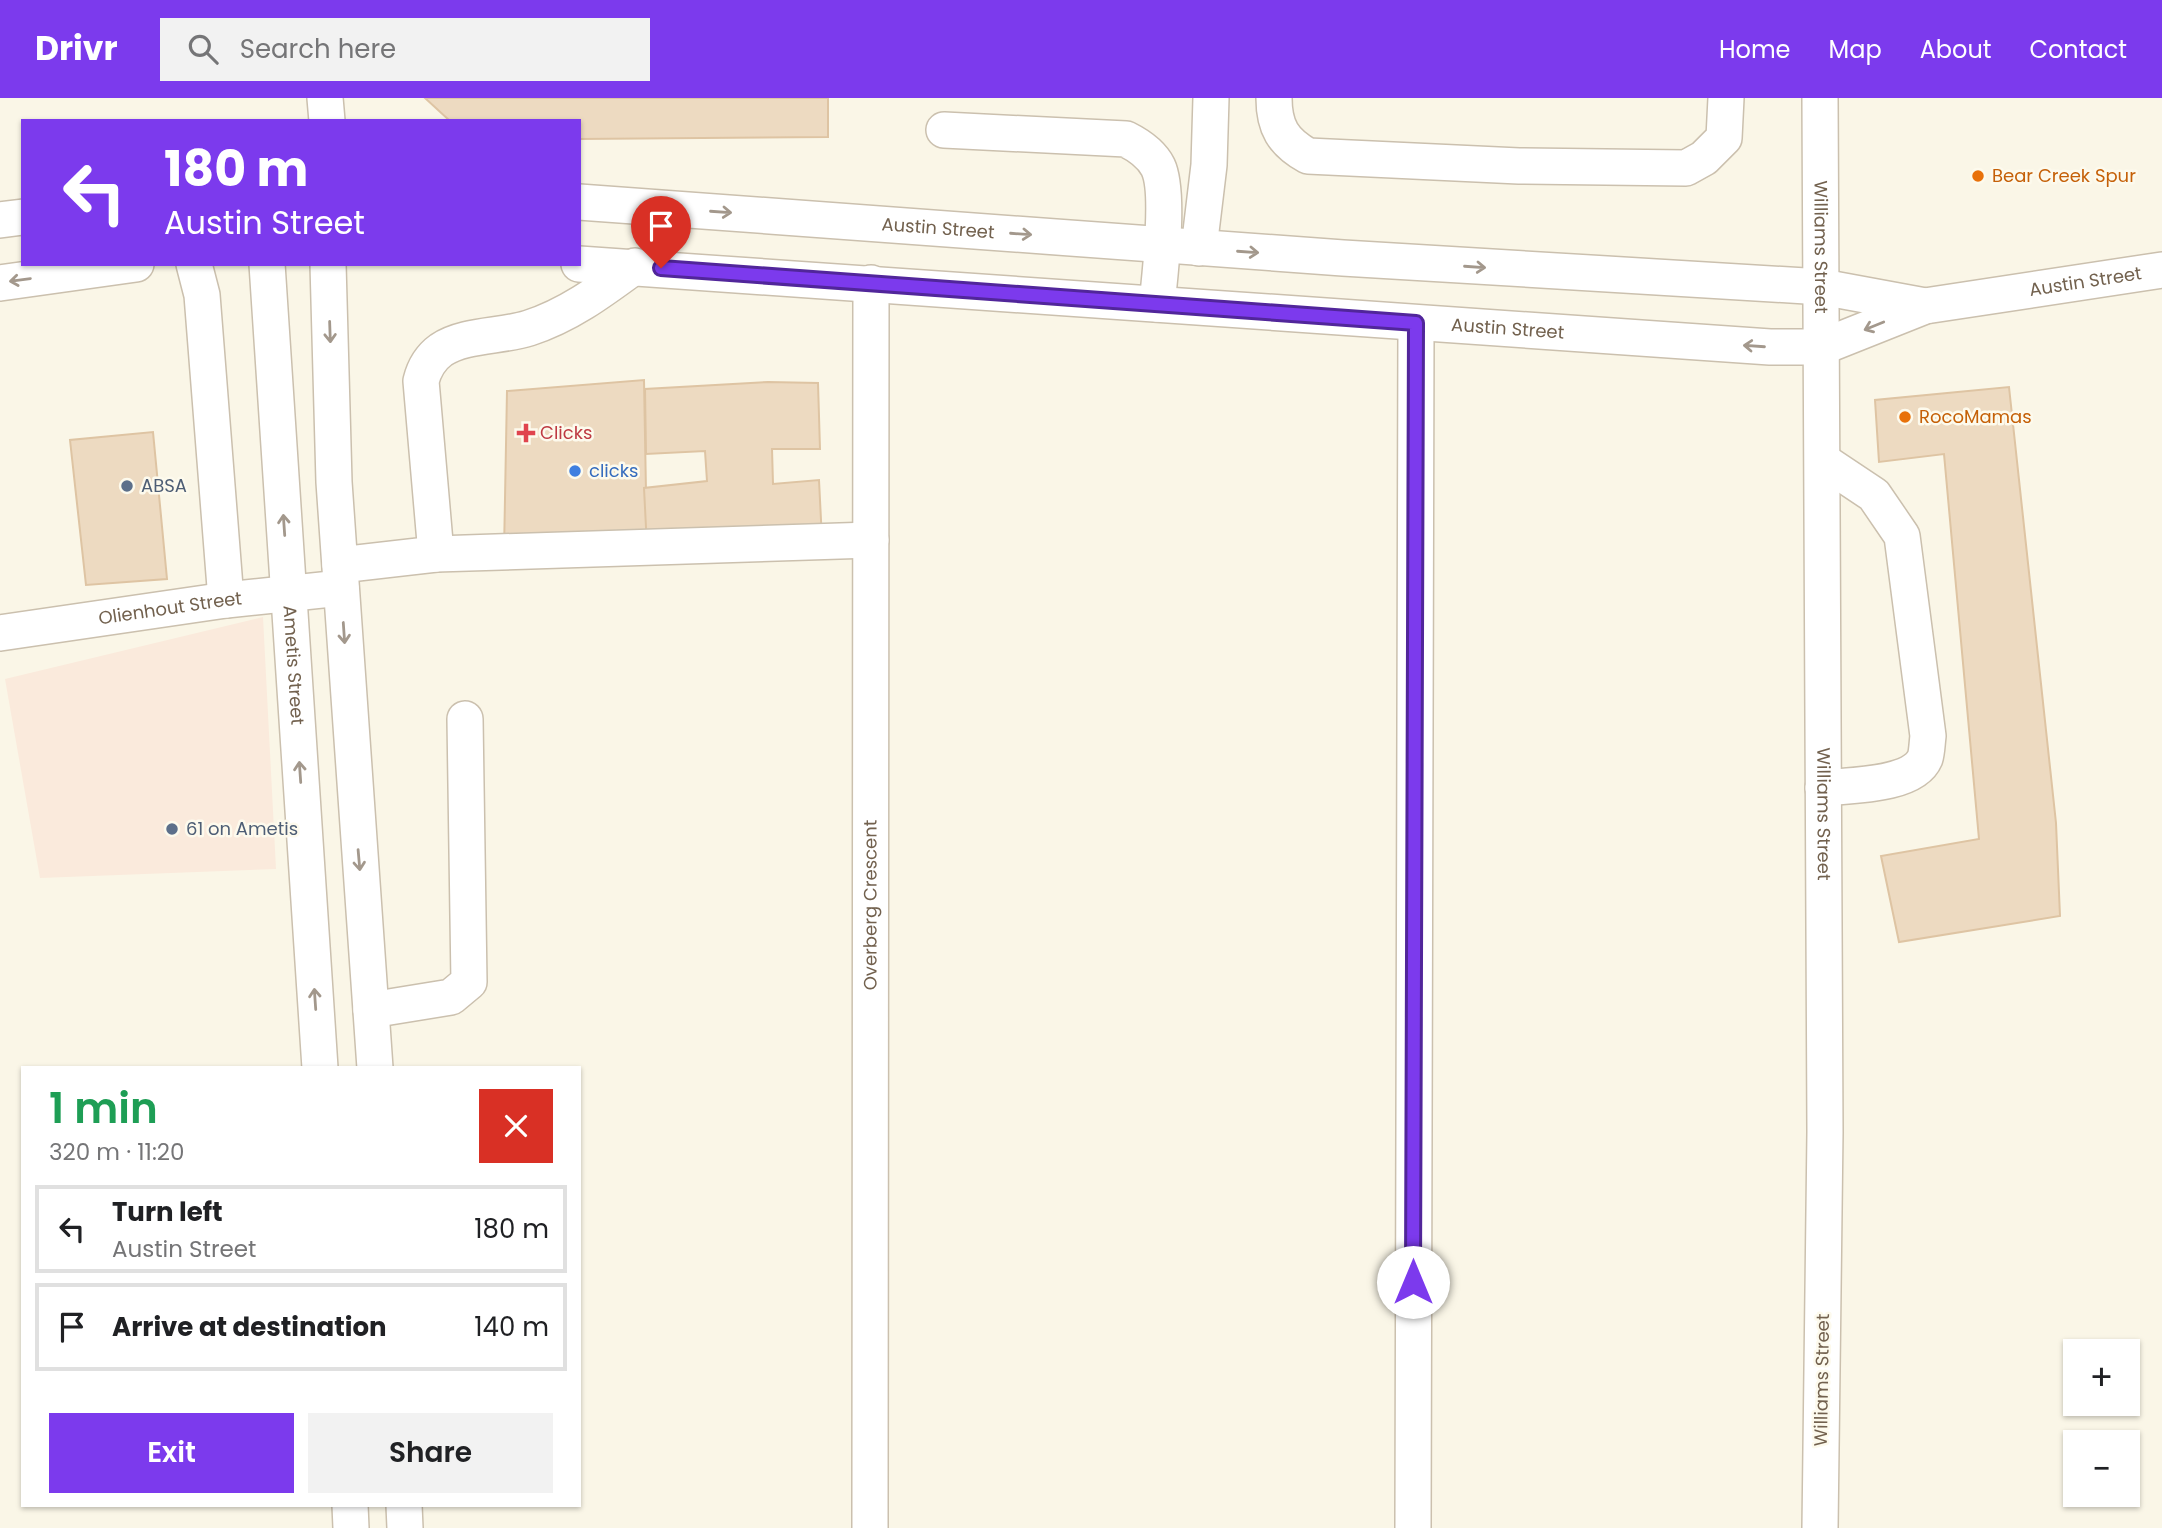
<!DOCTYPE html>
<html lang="en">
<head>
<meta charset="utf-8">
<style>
	:root { --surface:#fff; --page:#f2f2f2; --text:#202124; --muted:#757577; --line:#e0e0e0; --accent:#7c3aed }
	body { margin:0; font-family:Poppins,sans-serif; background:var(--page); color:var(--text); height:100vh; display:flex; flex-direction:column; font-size:26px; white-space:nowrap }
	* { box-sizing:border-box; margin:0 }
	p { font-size:23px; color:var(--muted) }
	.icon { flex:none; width:38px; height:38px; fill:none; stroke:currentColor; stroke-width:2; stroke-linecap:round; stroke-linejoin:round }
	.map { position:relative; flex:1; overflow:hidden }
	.sheet { position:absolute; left:21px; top:968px; width:560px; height:441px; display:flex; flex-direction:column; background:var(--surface); border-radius:0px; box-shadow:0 2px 5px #0004 }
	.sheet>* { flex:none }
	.hud { position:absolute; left:21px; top:21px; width:560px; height:147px; border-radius:0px; box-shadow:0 2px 5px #0004; background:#7c3aed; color:#fff; overflow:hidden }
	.controls { position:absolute; left:2063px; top:1241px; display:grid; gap:14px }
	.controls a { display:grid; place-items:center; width:77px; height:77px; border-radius:0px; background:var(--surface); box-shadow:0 2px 5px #0004; font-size:35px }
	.pin { position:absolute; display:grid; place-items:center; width:60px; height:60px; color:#fff; margin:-72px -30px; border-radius:50% 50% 50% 0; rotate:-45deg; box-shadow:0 0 7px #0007 }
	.pin .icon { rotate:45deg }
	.me { position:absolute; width:77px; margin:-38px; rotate:0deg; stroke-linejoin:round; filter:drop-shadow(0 0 5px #0008) }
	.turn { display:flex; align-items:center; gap:24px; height:147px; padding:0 28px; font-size:32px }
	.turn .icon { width:91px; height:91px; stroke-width:2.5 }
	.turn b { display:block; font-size:49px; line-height:60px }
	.round { display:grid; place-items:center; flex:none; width:74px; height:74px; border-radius:0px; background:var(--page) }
	.headline { display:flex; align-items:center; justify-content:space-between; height:119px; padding:0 28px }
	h1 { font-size:42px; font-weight:600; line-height:52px; color:#1e9e55 }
	.cta { display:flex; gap:14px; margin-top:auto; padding:14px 28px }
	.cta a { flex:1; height:80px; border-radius:0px; background:var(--accent); color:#fff; font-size:28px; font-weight:600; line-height:80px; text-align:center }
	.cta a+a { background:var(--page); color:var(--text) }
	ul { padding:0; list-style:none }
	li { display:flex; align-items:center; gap:21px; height:88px; margin:0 14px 10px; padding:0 14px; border:4px solid var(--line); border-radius:0px }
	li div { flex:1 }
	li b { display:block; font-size:26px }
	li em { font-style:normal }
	header { display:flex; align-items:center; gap:42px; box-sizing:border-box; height:98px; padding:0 35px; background:var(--accent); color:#fff }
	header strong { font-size:33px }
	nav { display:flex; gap:38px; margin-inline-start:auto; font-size:24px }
	.search { width:490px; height:63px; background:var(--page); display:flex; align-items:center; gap:18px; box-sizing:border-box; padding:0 24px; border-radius:0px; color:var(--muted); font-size:26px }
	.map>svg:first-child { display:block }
	.commercial { fill:#faeadc }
	.building { fill:#eddac1; stroke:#dec4a3; stroke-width:2 }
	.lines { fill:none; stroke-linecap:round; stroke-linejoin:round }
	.minor-casing { stroke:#cbc0ae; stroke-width:38 }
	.minor { stroke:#fff; stroke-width:35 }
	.oneway { stroke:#a3988c }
	.route-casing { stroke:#51269a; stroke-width:18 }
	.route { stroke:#7c3aed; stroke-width:12 }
	.food-dot { fill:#e8710a; stroke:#fdfaed; stroke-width:2.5 }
	.health-dot { fill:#e0444e; stroke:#fdfaed; stroke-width:2.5 }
	.shop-dot { fill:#3f7fe0; stroke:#fdfaed; stroke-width:2.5 }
	.service-dot { fill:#5c6f8a; stroke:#fdfaed; stroke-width:2.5 }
	.labels { text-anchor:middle; stroke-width:5; stroke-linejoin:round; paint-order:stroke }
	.food-label { font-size:18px; fill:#c56008; stroke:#fdfaed; text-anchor:start }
	.street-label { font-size:18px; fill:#72614e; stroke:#fdfaed }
	.health-label { font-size:18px; fill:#be3a42; stroke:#fdfaed; text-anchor:start }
	.shop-label { font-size:18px; fill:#366cbe; stroke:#fdfaed; text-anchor:start }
	.service-label { font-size:18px; fill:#4e5e75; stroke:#fdfaed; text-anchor:start }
</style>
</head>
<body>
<header>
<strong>Drivr</strong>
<div class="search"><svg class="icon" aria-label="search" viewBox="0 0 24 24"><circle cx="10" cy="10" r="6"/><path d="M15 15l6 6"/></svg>Search here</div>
<nav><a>Home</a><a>Map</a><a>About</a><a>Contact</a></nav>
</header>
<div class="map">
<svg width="2162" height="1430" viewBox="0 0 2162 1430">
	<rect width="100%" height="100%" fill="#faf6e7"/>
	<path class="commercial" d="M263 519 276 771 40 780 5 581Z"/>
	<g class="building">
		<path d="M425 0H828V39L579 41V23H450Z"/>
		<path d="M644 282 647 449 504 454 507 293Z"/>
		<path d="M768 284 818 285 820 351H772L773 386 819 382 822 442 647 449 644 390 707 383 705 353 646 356 645 291Z"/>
		<path d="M2009 289 2056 725 2060 818 1899 844 1881 758 1979 741 1944 356 1879 364 1875 302Z"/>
		<path d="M153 334 167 481 86 487 70 342Z"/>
	</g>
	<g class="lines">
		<g class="minor-casing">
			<g id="minor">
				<path d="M325 0 327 23"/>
				<path d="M1274 0C1274 29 1283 44 1308 58L1519 68 1686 70 1704 60 1724 40 1726 0"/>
				<path id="s1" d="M1820 0 1825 1034 1820 1430"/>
				<path d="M944 32 1126 41C1138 47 1152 57 1158 69 1170 94 1160 177 1157 206"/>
				<path id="s2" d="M579 104 1343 160 1822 189 1925 208"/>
				<path d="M0 122 23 119"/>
				<path d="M1199 150 1209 67 1211 0"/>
				<path d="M194 166 202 197 226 502"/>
				<path id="s3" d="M267 166 320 970"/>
				<path d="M328 166 334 384 375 970"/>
				<path id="s4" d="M579 166 1770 249H1822L1925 208 2162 172"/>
				<path d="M0 185 136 166"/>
				<path d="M1823 363 1874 397 1902 438 1928 638C1927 645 1927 654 1925 660 1913 688 1850 687 1823 690"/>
				<path d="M436 456 871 442"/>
				<path d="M340 467 436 456 421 283C424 271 430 260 441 252 465 236 501 239 529 230 569 217 601 193 635 168"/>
				<path id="s5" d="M0 535 226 502 341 490"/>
				<path d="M371 912 451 899 469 884 465 621"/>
				<path d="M350 1407 351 1430"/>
				<path d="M404 1407 405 1430"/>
				<path id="s6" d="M870 1430 871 185"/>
				<path d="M1413 1430 1416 225"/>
			</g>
		</g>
		<use href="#minor" class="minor"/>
	</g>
	<defs><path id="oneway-shaft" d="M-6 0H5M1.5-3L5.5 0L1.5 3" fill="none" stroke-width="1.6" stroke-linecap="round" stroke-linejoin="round" transform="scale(1.75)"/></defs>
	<g class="oneway">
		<use href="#oneway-shaft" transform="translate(721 114) rotate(4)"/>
		<use href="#oneway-shaft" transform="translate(1021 136) rotate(4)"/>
		<use href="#oneway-shaft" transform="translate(1248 154) rotate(4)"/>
		<use href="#oneway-shaft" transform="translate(1475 169) rotate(4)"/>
		<use href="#oneway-shaft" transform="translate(20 182) rotate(172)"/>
		<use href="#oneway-shaft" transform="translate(1874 228) rotate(158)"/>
		<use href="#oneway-shaft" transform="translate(330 234) rotate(88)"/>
		<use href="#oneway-shaft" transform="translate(1754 248) rotate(-176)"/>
		<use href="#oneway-shaft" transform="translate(284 427) rotate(-94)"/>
		<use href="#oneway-shaft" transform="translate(344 535) rotate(86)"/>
		<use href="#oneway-shaft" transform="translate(300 674) rotate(-94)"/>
		<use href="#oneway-shaft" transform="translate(359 762) rotate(85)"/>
		<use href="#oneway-shaft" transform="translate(315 901) rotate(-94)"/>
	</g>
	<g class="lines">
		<g class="route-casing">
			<path id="route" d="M661 170 1416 225 1413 1184"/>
		</g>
		<use href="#route" class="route"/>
	</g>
	<g class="food-dot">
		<circle cx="1978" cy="78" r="7"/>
		<circle cx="1905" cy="319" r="7"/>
	</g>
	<path class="health-dot" d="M522.5 324.5h7v7h7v7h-7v7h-7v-7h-7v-7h7z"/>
	<circle class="shop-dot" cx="575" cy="373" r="7"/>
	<g class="service-dot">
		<circle cx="127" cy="388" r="7"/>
		<circle cx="172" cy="731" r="7"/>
	</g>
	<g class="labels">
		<g class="food-label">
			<text x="1992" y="84">Bear Creek Spur</text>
			<text x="1919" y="325">RocoMamas</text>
		</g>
		<g class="street-label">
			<text dy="6" stroke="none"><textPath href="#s2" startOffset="360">Austin Street</textPath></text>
			<text dy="6" stroke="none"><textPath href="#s1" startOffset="149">Williams Street</textPath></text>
			<text dy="6" stroke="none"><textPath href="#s4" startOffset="1519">Austin Street</textPath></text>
			<text dy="6" stroke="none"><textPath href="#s4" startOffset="931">Austin Street</textPath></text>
			<text dy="6" stroke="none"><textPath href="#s5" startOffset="172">Olienhout Street</textPath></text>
			<text dy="6" stroke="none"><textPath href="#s3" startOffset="402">Ametis Street</textPath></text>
			<text dy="6" stroke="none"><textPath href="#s1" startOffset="716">Williams Street</textPath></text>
			<text dy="6" stroke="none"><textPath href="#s6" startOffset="623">Overberg Crescent</textPath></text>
			<text transform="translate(1822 1282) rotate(-89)" y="6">Williams Street</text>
		</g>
		<g class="health-label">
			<text x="540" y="341">Clicks</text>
		</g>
		<g class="shop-label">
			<text x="589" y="379">clicks</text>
		</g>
		<g class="service-label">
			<text x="141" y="394">ABSA</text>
			<text x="186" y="737">61 on Ametis</text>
		</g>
	</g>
</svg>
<div class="controls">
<a>+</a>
<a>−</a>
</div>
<div class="pin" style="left:661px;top:170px;background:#d93025"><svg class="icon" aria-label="arrive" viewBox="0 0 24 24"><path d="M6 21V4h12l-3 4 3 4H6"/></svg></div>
<svg class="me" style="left:1413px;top:1184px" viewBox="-20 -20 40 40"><circle r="19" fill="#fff"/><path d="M0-13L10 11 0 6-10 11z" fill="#7c3aed"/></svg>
<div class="hud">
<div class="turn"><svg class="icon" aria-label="left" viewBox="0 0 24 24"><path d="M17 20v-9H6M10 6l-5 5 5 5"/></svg><div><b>180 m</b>Austin Street</div></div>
</div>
<section class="sheet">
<div class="headline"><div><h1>1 min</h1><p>320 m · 11:20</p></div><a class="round" style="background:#d93025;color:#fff"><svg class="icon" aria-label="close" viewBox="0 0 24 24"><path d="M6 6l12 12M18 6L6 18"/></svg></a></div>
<ul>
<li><svg class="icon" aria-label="left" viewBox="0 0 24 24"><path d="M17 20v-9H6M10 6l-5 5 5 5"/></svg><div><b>Turn left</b><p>Austin Street</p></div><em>180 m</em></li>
<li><svg class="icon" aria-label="arrive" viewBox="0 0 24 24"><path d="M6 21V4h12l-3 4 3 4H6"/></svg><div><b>Arrive at destination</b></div><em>140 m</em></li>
</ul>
<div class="cta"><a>Exit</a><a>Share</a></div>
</section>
</div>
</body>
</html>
